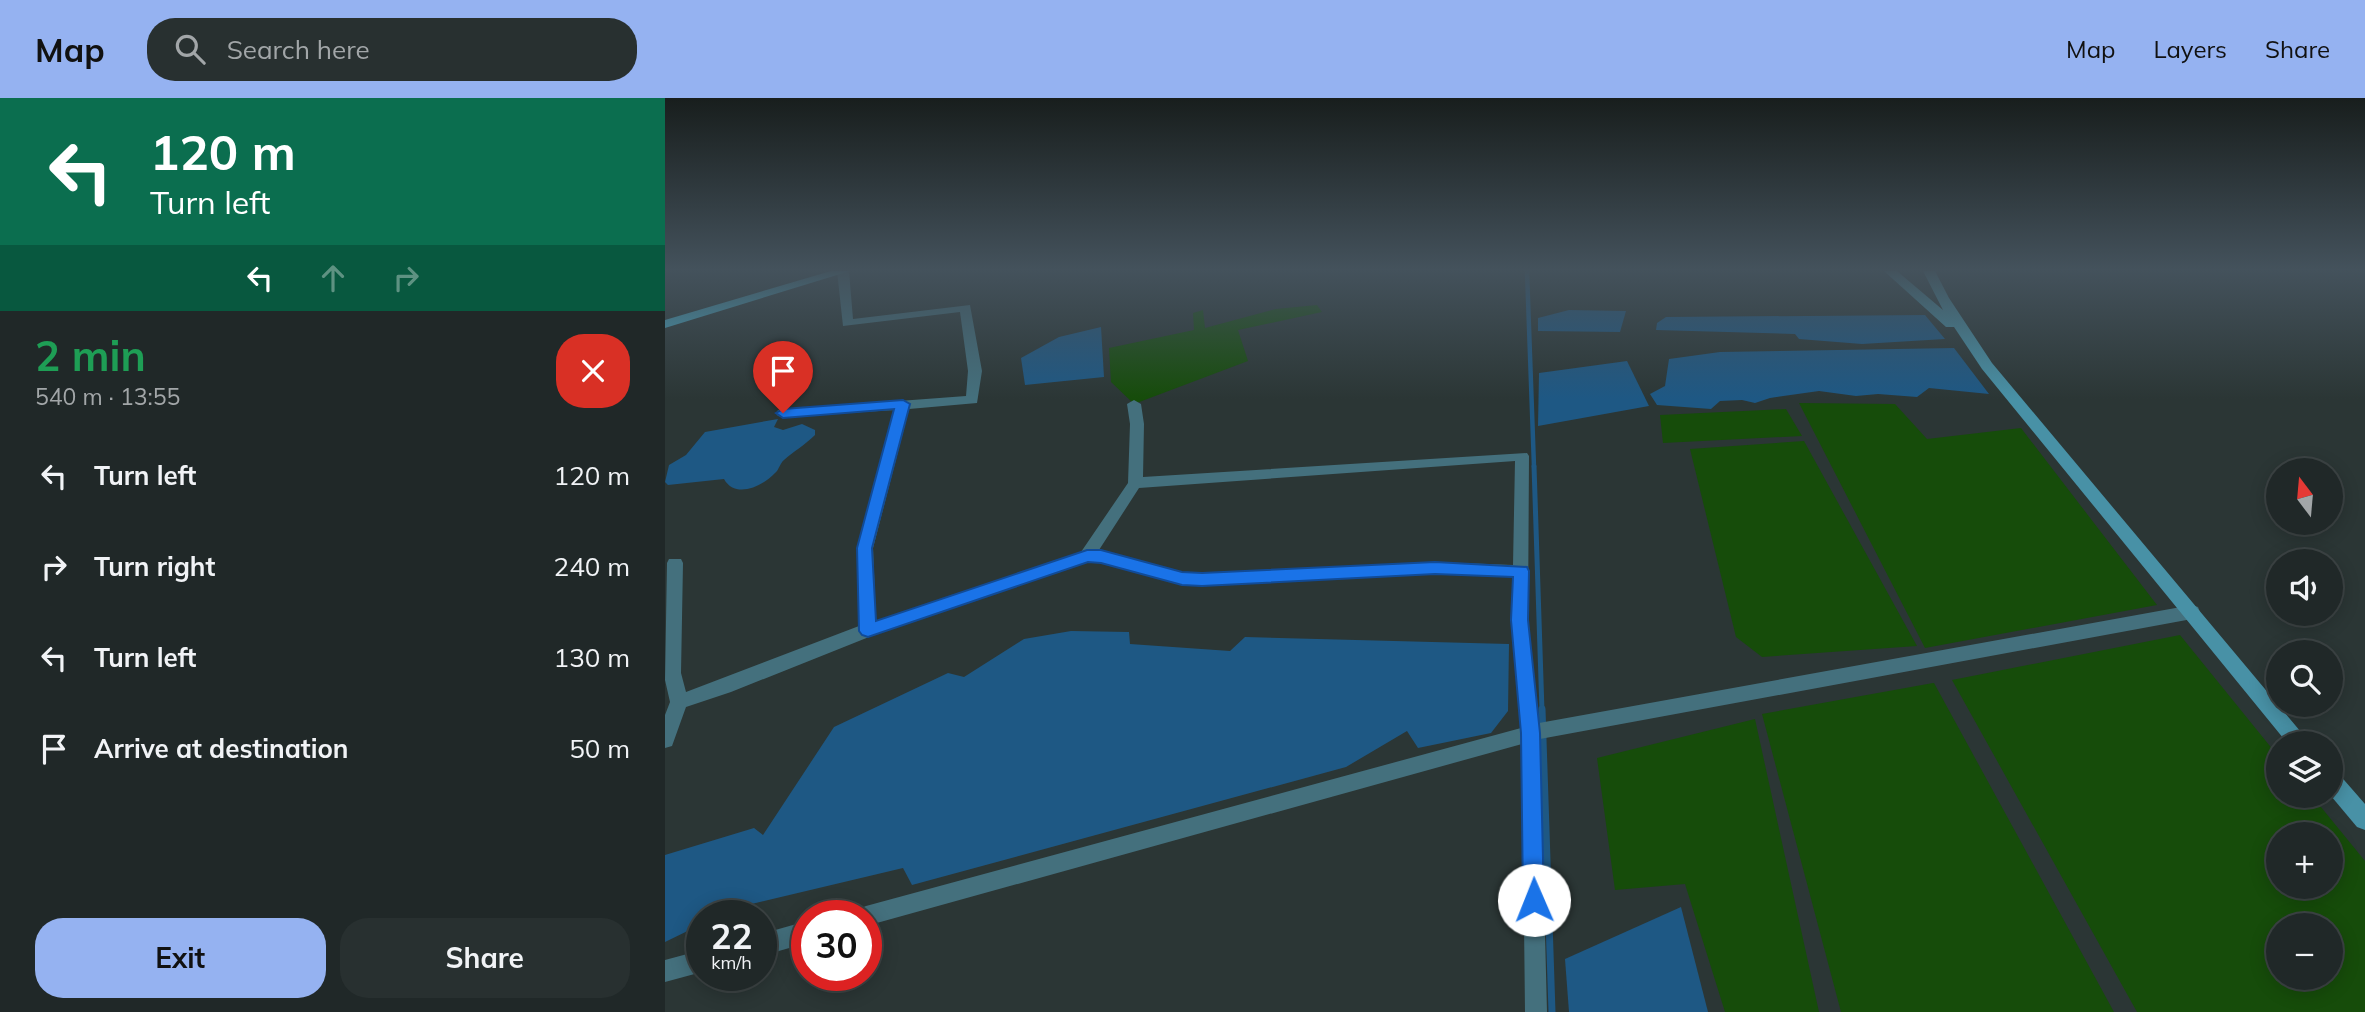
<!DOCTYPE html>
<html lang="en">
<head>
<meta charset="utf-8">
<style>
	:root { --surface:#202828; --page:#283030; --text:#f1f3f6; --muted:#a2a6a8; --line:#3d4445; --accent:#95b2f1 }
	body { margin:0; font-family:Mulish,sans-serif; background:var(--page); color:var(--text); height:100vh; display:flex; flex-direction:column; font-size:26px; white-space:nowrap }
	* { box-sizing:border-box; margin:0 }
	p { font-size:23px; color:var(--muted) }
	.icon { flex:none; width:38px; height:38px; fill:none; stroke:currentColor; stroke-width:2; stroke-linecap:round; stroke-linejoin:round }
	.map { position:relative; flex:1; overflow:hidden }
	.details { display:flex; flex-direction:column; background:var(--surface); width:665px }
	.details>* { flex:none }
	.guide { background:#0b6e4f; color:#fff; overflow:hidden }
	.needle { width:46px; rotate:344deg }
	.buttons { position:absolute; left:1601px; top:360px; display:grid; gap:14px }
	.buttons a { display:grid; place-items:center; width:77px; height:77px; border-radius:50%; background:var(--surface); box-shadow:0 4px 18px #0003,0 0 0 2px var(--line); font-size:35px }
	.speed { position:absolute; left:21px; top:802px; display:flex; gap:14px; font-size:35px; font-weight:700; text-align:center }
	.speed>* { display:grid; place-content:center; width:91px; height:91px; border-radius:50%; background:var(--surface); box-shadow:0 4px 18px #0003,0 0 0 2px var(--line); line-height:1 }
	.speed small { font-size:18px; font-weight:400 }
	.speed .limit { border:10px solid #d22; background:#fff; color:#111 }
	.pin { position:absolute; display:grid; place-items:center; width:60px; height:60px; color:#fff; margin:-72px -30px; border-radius:50% 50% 50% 0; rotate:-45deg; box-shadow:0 0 7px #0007 }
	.pin .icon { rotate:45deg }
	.me { position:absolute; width:77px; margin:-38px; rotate:359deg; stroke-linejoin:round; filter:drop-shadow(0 0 5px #0008) }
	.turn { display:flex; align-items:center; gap:24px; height:147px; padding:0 35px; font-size:32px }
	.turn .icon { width:91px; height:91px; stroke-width:2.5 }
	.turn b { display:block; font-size:49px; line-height:60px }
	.lanes { display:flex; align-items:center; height:66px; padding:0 35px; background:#0003; justify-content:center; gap:35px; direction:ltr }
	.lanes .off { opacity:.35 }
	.round { display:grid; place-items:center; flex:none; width:74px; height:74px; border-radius:28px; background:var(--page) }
	.headline { display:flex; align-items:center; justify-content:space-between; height:119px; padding:0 35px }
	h1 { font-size:42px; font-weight:700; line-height:52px; color:#1e9e55 }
	.primary-button { display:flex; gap:14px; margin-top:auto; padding:14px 35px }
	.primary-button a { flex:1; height:80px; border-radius:28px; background:var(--accent); color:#111; font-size:28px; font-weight:700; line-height:80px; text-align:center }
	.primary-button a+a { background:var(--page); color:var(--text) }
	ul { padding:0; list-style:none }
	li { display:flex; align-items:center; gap:21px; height:91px; padding:0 35px }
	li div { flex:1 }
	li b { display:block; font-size:26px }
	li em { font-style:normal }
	header { display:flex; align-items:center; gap:42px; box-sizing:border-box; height:98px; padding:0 35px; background:var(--accent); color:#111 }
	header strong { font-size:33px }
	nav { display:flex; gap:38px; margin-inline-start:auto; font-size:24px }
	.search { width:490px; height:63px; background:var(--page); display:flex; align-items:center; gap:18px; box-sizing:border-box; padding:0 24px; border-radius:28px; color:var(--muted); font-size:26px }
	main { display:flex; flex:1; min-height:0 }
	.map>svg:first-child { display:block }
	.green { fill:#164c0a; fill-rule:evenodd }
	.water { fill:#1e5884 }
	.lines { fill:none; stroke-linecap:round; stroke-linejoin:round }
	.stream-far2 { stroke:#1e5884; stroke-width:4.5 }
	.stream-far1 { stroke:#1e5884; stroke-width:5 }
	.stream { stroke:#1e5884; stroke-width:7 }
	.minor { fill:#44707d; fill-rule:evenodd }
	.secondary { fill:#4891a6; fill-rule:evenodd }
	.primary { fill:#48abc6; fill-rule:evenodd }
	.route { fill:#1a73e8; stroke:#114b97; stroke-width:2 }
</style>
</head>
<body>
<header>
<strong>Map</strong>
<div class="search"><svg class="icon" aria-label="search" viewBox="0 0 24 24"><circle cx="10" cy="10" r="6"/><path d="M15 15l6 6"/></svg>Search here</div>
<nav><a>Map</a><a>Layers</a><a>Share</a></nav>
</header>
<main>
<section class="details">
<div class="guide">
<div class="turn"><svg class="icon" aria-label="left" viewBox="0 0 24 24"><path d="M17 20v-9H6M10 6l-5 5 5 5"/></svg><div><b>120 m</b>Turn left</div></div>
<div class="lanes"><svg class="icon" aria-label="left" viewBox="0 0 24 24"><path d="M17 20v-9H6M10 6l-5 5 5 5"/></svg><svg class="icon off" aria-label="ahead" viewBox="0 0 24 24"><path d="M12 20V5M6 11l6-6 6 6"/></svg><svg class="icon off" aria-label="right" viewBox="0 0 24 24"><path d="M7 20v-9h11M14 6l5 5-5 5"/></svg></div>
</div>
<div class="headline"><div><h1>2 min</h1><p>540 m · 13:55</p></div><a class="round" style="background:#d93025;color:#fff"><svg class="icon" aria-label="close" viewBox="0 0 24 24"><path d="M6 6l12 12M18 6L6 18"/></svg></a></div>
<ul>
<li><svg class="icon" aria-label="left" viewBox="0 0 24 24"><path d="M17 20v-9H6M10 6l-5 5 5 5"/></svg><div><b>Turn left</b></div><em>120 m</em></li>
<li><svg class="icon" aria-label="right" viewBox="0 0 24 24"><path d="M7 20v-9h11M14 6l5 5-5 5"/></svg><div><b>Turn right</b></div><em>240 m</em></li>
<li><svg class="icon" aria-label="left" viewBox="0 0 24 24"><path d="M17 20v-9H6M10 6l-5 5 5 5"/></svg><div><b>Turn left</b></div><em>130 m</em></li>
<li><svg class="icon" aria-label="arrive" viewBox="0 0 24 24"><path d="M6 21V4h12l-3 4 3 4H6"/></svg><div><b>Arrive at destination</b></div><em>50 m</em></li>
</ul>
<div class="primary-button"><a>Exit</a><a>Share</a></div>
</section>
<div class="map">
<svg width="1700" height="914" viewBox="0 0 1700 914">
	<rect width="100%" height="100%" fill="#2b3635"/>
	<g class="green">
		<path d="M652 207 657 214 573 232 583 263 469 306 446 284 444 250 529 232 528 215 538 212 540 230 611 211Z"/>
		<path d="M1134 305 1230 306 1262 341 1356 330 1492 507 1260 550Z"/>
		<path d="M1121 311 1137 338 998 345 995 317Z"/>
		<path d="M1139 343 1252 548 1097 559 1071 539 1025 351Z"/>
		<path d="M1515 537 1613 658 1614 698H1647L1700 763V914H1472L1287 582ZM1614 737H1666V789H1614ZM1614 828H1666V880H1614Z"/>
		<path d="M1268 585H1269L1449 914H1176L1097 616Z"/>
		<path d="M1090 621 1154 914H1060L1020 786 950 792 932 660Z"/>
	</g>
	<g class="water">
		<path d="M904 212 961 213 955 234 873 233V220Z"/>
		<path d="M1260 217 1280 241 1197 246 1134 241 1130 236 991 232 992 225 1001 219Z"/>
		<path d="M436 229 439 279 360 287 356 260 394 239Z"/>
		<path d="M1289 250 1324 296 1264 290 1252 299 1213 296 1191 298 1154 293 1105 300 1090 305 1077 302 1055 303 1046 311 992 307 985 296 1000 288 1004 261 1055 254Z"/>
		<path d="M962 263 984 308 873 328 874 275Z"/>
		<path d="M113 321 109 329 118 332 137 326 150 332V337C140 347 129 353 119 362 115 365 114 372 110 375 97 389 70 401 59 381L3 387 0 384 4 367 21 357 40 334Z"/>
		<path d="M406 533 464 534 465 546 565 553 580 539 844 546 843 613 826 635 753 650 742 633 681 669 247 787 238 770 70 810 55 817H37V826L0 844V757L89 730 98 737 169 629 283 575 299 579 359 541Z"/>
		<path d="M1016 809 1043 914H904L900 861Z"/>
	</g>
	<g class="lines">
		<path class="stream-far2" d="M862 173 869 369"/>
		<path class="stream-far1" d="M869 368 877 613"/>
		<path class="stream" d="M877 611 887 914"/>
		<g class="minor">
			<path d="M172 173H184L188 221 305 207 317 273 312 305 244 311 208 450 211 523 416 454 463 385 465 326 462 306 469 302 476 306 479 326 478 379 862 355 864 358 863 522 874 625 1527 507 1533 509 1535 514 1533 519 1527 521 875 641 882 914H860L857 646 201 828V817H191L194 811 201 808 856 630 847 522V479L770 476 537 487 517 486 436 464H422L209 537 66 594 21 609 7 648 0 650V617L5 604 0 582 2 465 4 461H16L18 465 16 575 21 594 194 528 192 450 230 312 118 319 113 318 111 315 113 312 301 298 303 273 295 214 178 228ZM850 363 848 467 770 464 537 475 517 474 434 452 474 390Z"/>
			<path d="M142 823V845L96 858V836Z"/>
			<path d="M37 852V874L0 884V862Z"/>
		</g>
		<g class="secondary">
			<path d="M1219 173H1232L1278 212 1258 173H1270L1284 200 1327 265 1646 646H1623L1317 271 1289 229H1281Z"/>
			<path d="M1666 672 1673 675 1700 706V732L1692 729 1666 698Z"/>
		</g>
		<path class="primary" d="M166 173H185L0 230V222Z"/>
	</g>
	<linearGradient id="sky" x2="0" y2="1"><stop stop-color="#181e1d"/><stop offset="0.57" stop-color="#44525c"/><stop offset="1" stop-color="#44525c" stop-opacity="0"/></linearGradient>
	<rect width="1700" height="301" fill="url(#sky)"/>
	<path class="route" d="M238 302 245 306 207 450 211 523 422 452H436L517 474 537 475 770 464 862 469 864 473 863 522 875 635 879 802 876 810 869 813 861 810 858 802 856 635 846 522 848 479 770 476 537 488 517 487 436 465 423 464 203 539 197 537 194 533 192 450 229 311 118 320 111 315 118 311Z"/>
</svg>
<div class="buttons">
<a><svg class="needle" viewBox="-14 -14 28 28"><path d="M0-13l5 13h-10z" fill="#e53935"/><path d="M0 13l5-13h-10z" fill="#a2a6a8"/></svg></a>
<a><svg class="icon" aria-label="sound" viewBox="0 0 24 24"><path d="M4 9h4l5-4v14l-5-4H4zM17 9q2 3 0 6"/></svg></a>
<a><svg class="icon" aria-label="search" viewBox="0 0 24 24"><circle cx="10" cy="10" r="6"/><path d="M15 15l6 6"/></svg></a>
<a><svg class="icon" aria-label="layers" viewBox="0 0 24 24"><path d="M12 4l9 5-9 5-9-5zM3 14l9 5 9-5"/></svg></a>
<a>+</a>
<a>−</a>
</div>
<div class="speed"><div>22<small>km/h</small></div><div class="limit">30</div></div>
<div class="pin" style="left:118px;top:315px;background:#d93025"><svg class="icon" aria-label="arrive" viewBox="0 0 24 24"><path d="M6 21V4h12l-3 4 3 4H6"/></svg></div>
<svg class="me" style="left:869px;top:802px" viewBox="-20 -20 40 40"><circle r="19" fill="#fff"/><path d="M0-13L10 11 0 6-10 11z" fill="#1a73e8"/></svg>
</div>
</main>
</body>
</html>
